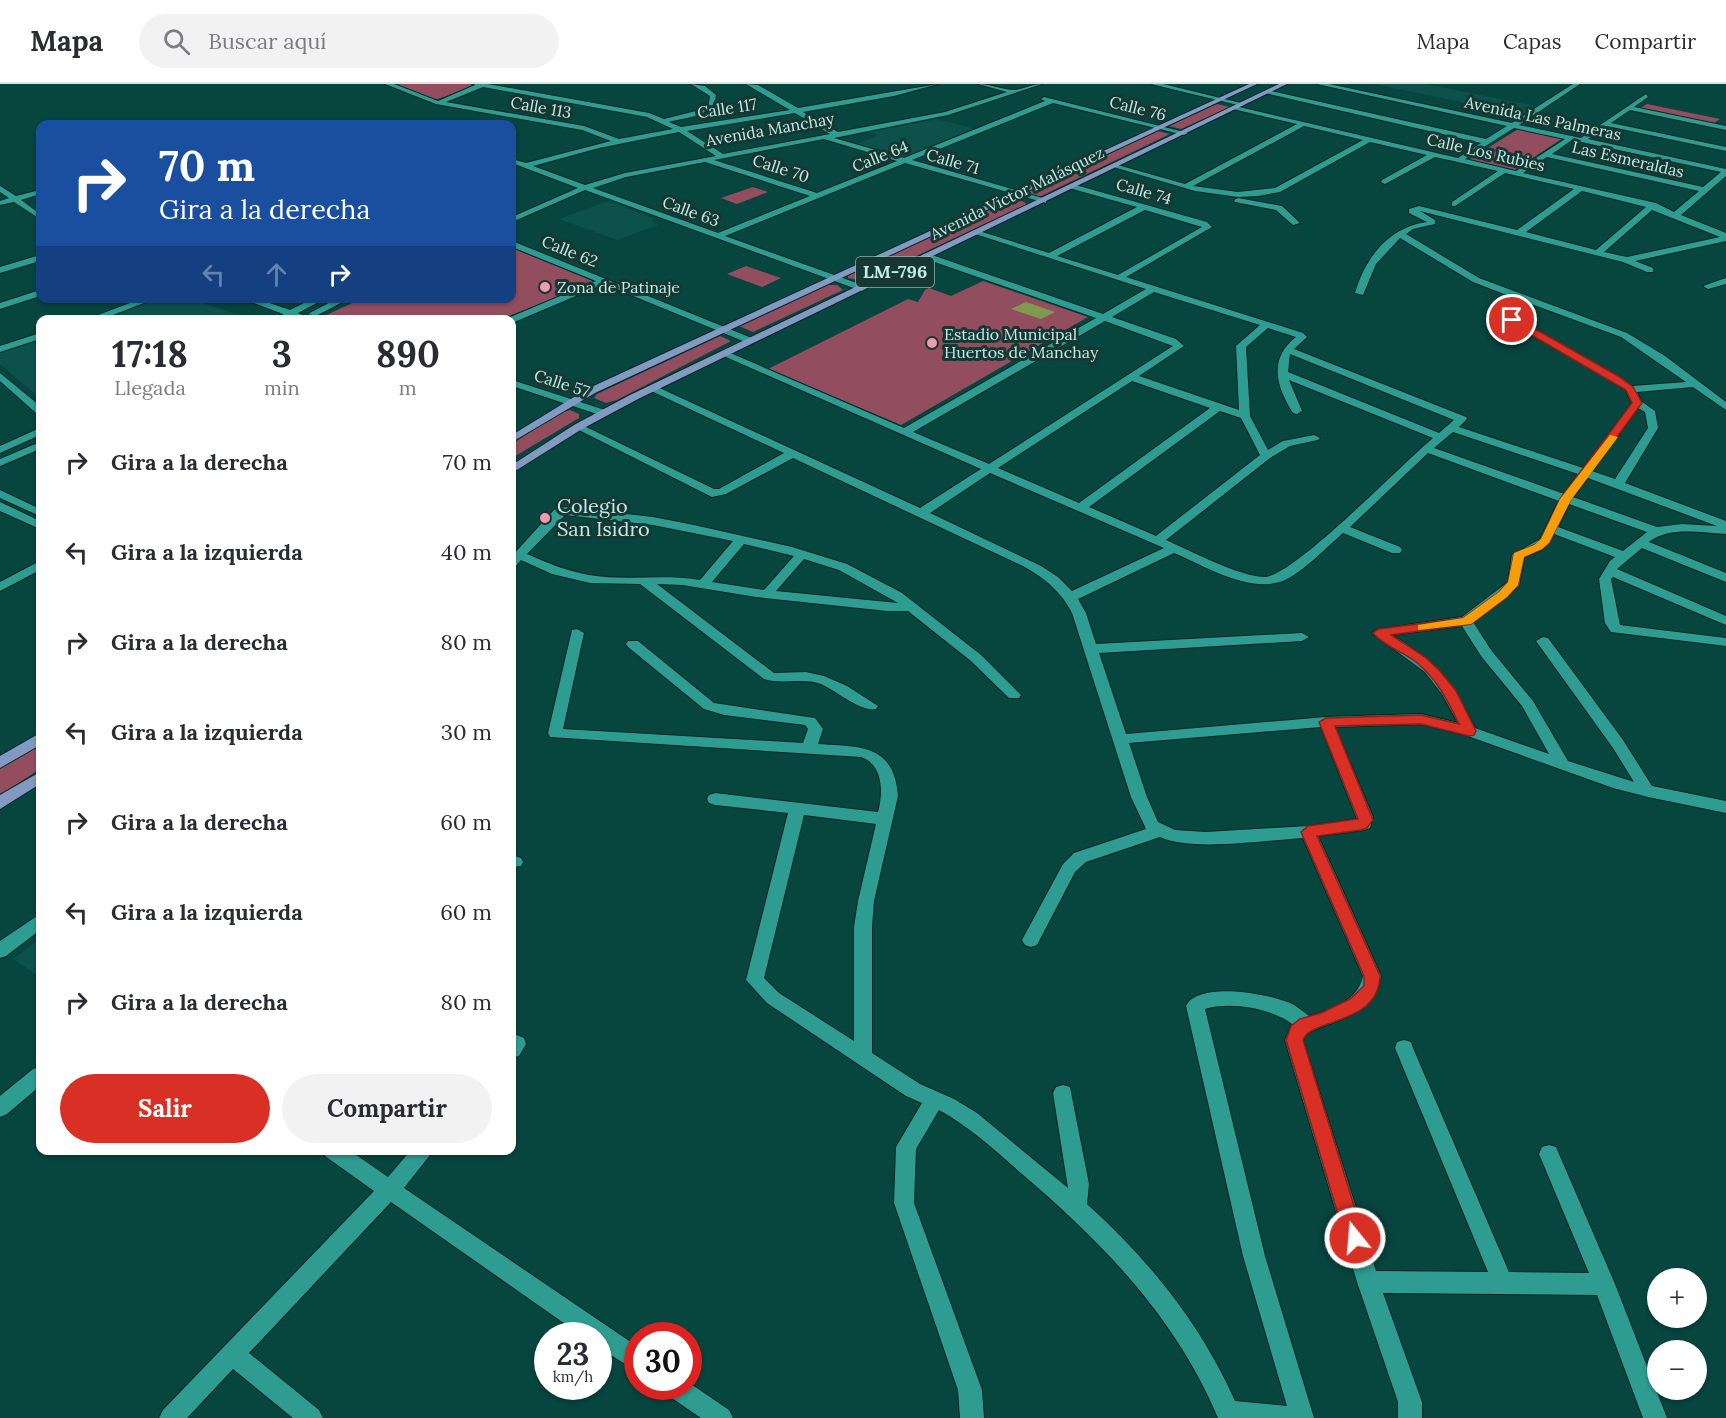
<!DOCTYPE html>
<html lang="es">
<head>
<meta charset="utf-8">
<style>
	:root { --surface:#fff; --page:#f2f2f3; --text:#2b2b33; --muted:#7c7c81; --line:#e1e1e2; --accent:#d93025 }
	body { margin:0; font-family:Lora,serif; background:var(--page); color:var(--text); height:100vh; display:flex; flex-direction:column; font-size:22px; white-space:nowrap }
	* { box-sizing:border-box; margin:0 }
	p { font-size:20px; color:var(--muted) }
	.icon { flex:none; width:33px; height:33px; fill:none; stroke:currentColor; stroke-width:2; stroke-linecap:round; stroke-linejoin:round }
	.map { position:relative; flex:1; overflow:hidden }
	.side { position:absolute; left:36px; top:231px; width:480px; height:840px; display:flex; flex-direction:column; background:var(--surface); border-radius:12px; box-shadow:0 2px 4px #0004 }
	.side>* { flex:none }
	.hud { position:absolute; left:36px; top:36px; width:480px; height:183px; border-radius:12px; box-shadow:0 2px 4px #0004; background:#1a4fa0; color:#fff; overflow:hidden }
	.fabs { position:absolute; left:1647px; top:1184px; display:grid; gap:12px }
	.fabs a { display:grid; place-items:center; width:60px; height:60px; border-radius:50%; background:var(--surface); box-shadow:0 2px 4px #0004; font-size:30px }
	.speed { position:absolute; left:534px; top:1238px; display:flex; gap:12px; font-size:30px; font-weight:700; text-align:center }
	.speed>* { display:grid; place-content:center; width:78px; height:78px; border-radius:50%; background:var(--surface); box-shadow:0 2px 4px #0004; line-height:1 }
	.speed small { font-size:15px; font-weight:400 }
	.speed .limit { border:9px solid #d22; background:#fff; color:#111 }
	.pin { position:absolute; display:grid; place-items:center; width:51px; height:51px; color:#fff; margin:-26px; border:3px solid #fff; border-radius:50%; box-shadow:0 2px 6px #0007 }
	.me { position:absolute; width:66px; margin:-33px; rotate:343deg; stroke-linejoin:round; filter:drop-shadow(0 0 4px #0008) }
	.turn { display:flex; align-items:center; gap:21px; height:126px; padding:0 24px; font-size:27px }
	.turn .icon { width:78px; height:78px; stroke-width:2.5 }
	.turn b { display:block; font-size:42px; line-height:51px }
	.lanes { display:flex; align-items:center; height:57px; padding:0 24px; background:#0003; justify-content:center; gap:30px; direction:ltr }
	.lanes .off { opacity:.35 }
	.eta { display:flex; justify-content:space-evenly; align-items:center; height:102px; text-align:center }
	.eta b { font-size:36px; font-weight:800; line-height:42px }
	.primary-button { display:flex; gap:12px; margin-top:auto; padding:12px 24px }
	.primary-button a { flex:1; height:69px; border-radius:36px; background:var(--accent); color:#fff; font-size:24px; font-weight:800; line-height:69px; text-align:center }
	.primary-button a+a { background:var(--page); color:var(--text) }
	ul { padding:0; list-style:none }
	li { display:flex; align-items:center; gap:18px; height:90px; padding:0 24px }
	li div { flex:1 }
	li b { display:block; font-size:22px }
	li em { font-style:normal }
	header { display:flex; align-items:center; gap:36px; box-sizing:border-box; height:84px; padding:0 30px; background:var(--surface); border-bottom:2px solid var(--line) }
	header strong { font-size:28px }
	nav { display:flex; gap:33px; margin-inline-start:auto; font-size:21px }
	.search { width:420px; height:54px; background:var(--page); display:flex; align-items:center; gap:15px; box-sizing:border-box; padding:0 21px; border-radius:33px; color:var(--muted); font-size:22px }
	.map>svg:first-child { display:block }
	.built { fill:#0c524b }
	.green { fill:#924e5f }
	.water { fill:#7f994e }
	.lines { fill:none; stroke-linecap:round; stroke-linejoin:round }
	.minor-casing { stroke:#062825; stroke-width:2 }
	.major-casing { stroke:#062825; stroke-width:2 }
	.minor { fill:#2e9c91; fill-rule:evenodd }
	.major { fill:#829ac1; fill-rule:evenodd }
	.route { fill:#d93025; stroke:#8d1f18; stroke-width:1.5 }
	.slow { fill:#f59e0b }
	.poi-dot { fill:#f29aae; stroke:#173733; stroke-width:2 }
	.labels { text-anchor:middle; stroke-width:6; stroke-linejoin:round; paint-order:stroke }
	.far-street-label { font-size:16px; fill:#beede6; stroke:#173733 }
	.far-poi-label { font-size:16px; fill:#beede6; stroke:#173733; text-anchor:start }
	.shield { fill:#173733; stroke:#8cb6b0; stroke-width:1.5 }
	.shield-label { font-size:18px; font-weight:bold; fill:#beede6 }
	.poi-label { font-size:20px; fill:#beede6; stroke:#173733; text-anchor:start }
</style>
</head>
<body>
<header>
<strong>Mapa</strong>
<div class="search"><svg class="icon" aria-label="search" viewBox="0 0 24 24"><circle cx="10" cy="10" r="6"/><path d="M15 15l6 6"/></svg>Buscar aquí</div>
<nav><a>Mapa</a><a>Capas</a><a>Compartir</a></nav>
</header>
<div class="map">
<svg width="1726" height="1334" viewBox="0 0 1726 1334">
	<rect width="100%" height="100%" fill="#07453f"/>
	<g class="built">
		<path d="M1375 0H1425L1535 22 1523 31Z"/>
		<path d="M937 35 975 45 927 64 920 62 927 65 905 74 857 60 878 51 867 48Z"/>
		<path d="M608 117 655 135 651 137 658 141 617 156 559 135Z"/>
		<path d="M163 214 190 215 251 235 99 236Z"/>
		<path d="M40 255V314L0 280V268Z"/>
		<path d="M40 855V893L13 875Z"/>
	</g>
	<g class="green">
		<path d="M402 0H469L475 2 435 16 396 1Z"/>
		<path d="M1217 20 1230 23 1181 45 1169 42Z"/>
		<path d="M1647 20 1720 35 1713 40 1639 25Z"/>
		<path d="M1520 44 1563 54 1513 87 1468 76Z"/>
		<path d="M1158 47 1170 50 1039 113 1026 109Z"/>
		<path d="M753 103 768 108 737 120 721 114Z"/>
		<path d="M1019 115 1027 120 863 197 848 194V191L1011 116Z"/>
		<path d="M512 164 595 198 501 235 320 234 361 215 512 214Z"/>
		<path d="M746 182 781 194 762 203 727 190Z"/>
		<path d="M983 197 1088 233 901 341 768 285 908 215 918 218 925 206 929 204 951 212Z"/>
		<path d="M827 201H837L843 206 753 248 739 242Z"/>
		<path d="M720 252 731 257 617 316 606 319 594 314 597 310Z"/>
		<path d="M570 326 579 330V334L512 374V360L559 329Z"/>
		<path d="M40 659V685L0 711V684Z"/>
	</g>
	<path class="water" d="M1026 218 1055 228 1041 235 1011 225Z"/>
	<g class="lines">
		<g class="minor-casing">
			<g id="minor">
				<path d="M385 0H394L438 17 475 1 474 0H488L649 29 664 35 704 25 709 19 710 12 691 0 705 2 716 11C714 33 687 33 669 38L681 43 790 26 746 0 758 1 798 24 938 0 894 12 803 28 838 48 945 28 1007 8 978 0C990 0 1001 5 1013 6 1022 6 1032 0 1042 0L948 31 834 54 904 74 1045 17 1041 15 1044 13 1188 49 1184 51 1053 19 912 76 1046 115V119L905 79 725 152 865 202 867 204 862 207 585 106 512 138V133L578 104 512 79V75L526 79 611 57 582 46 436 20ZM483 3 647 33 673 45 619 55 584 42 446 18ZM795 29 830 50 723 70 687 47ZM679 48 716 72 625 89 585 101 533 82 599 64ZM824 55 897 77 817 109 714 76ZM705 78 810 112 718 149 593 104 626 93Z"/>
				<path d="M1151 0H1163L1245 20 1242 22Z"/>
				<path d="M1317 0H1329L1512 39 1573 0H1580L1519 41 1581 54 1646 10 1648 13 1634 23 1726 42V46L1630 26 1611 39 1726 63V67L1607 42 1588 55 1726 85V92L1681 131 1726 149V157L1635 177 1653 184V188H1647L1623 178 1420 127 1435 136V140L1413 145 1406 150 1479 194 1627 249 1665 272 1726 318V326L1693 303 1637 308 1641 317 1655 327 1658 344 1625 399 1726 437V450C1701 449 1670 442 1649 458L1726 489V498L1642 464 1617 485 1726 532V541L1613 493 1611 495 1620 541 1726 554V562L1611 548 1605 539 1599 495 1610 477 1615 473 1554 450 1542 466 1524 473 1519 502 1473 538 1491 566 1533 617 1568 677 1634 698 1613 664 1536 557 1543 553 1548 554 1623 656 1652 702 1726 717V729L1648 713 1613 704 1465 651 1421 640 1335 643 1373 733 1370 744 1364 746 1318 752 1381 892C1372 944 1308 936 1303 956L1376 1187 1488 1188 1395 964 1397 958 1404 956 1411 958 1413 964 1509 1188 1589 1189 1539 1070 1542 1063 1549 1061 1556 1063 1615 1200 1667 1334H1643L1597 1211 1383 1209 1422 1318V1334H1398V1318L1357 1198 1285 956 1292 940C1271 924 1230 917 1205 925L1265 1172 1314 1334H1218C1176 1234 1104 1160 1022 1090 996 1067 970 1043 939 1026L916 1065 914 1119 982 1306 984 1334H960L958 1306 894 1119 896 1063 922 1019 906 1012 767 919 746 896 788 729 715 721 709 719 707 715 709 711 715 709 878 728C883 710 884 681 861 673L550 653 548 649 572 546 577 545 584 549 563 645 803 659 808 645 805 641 724 631 704 625 628 563 626 560 628 557H638L714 619 815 634 823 645 818 660C859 663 894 659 898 712L874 817 872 843V969L920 1000 954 1015 977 1029 1068 1104 1053 1009 1056 1003 1063 1001 1070 1003 1089 1100 1087 1120C1149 1176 1201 1240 1235 1317L1287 1322 1243 1172 1186 922C1199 896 1273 910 1294 921 1299 924 1304 928 1309 932 1331 926 1358 917 1363 892L1303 754C1266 756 1192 768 1160 753L1086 778 1075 788 1037 861 1031 863 1025 861 1022 856 1063 780 1074 769 1146 745 1131 713 1072 529C1061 507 1044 494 1023 482L793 374 726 410 712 413 573 343 574 341H582L714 405H719L784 369 649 306V302L653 301 920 424 981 385 719 270 728 268 904 344 1096 234 923 174V170H929L1103 230 1146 205 972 149 979 147 1049 169 1137 123 1069 104 1068 102 1072 100 1207 138 1212 143 1126 193 1303 249 1307 253 1294 265 1466 333 1467 335 1459 343 1583 384 1632 319 1626 307 1611 296 1509 238 1506 224 1517 215 1473 198 1400 154 1376 180 1363 211 1355 209C1365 174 1389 143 1427 138L1409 129V125L1419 122 1517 146 1574 105 1505 89 1455 122H1452V118L1498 87 1435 73 1385 100 1381 98 1382 96 1427 71 1370 58 1280 108 1258 112 1238 113 1195 107 1110 82 1114 80 1185 100 1297 40 1233 25 1235 22 1458 74 1481 59 1265 9 1267 6 1486 55 1507 42ZM1304 42 1363 56 1275 104 1238 108 1193 102ZM1514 44 1565 55 1516 87 1465 75ZM1572 56 1721 88 1703 103 1552 70ZM1547 73 1699 107 1674 128 1656 119 1523 89ZM1582 107 1646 123 1596 166 1526 148ZM1145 126 1202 143 1118 191 1057 172ZM1652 126 1720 153 1627 173 1604 168ZM1154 208 1260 241 1236 262 1239 326 1139 292 1184 262 1176 255 1112 233ZM1526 218 1621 253 1686 298 1632 302 1517 235 1516 224ZM1105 237 1173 262 989 380 913 348ZM1268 244 1296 253C1268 275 1276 302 1293 329L1297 330 1302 327 1289 296 1433 354C1405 377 1292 494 1264 493 1238 492 1191 467 1166 456L1270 374 1290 362 1318 356 1320 354 1314 351 1283 357 1268 366 1250 332 1246 263ZM1290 270 1454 336 1439 349 1288 288ZM1132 297 1210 324 1079 419 998 384ZM1638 324 1645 328 1648 344 1615 395 1592 387ZM1220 327 1241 334 1260 371 1156 452 1089 423ZM1453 348 1578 390 1564 410 1434 364ZM1428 369 1559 417 1540 455 1512 471 1508 498 1462 533 1379 545 1372 549 1425 588 1442 610 1458 639 1421 630 1326 633 1126 650 1099 569 1302 557 1309 553 1302 549 1096 560 1086 529 1078 515 1174 469C1205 482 1251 511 1285 496 1304 487 1327 463 1343 449L1392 469H1400L1402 466 1400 463 1350 443ZM990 389 1164 464 1072 507 1058 493 1041 482 930 429ZM1588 394 1717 442 1682 440 1657 443 1573 413ZM1569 420 1647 448 1623 467 1558 443ZM1462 542 1481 572 1522 622 1549 670 1475 644C1451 597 1437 578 1392 551ZM1321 643 1357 735 1308 742 1206 748 1175 746 1158 738 1147 713 1129 659ZM804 731 876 740 858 817 854 843V957L779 909 764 894Z"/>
				<path d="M0 102 16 112 40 106V110L21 116 40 130V135L14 118 0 121V117L9 114 0 108Z"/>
				<path d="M1238 114 1282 122 1300 139 1293 141 1276 126 1235 118 1234 116Z"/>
				<path d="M512 157 754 255 756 257 748 259 604 200 512 239V236H507L508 234 596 197 512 163Z"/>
				<path d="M40 171V177L0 189V183Z"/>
				<path d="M1726 194V200L1708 205 1703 202Z"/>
				<path d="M40 206V212L0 225V219Z"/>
				<path d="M143 214H157L100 236H85Z"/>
				<path d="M241 214H255L290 226 314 214H326L298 229 313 236 284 233 283 230Z"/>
				<path d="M338 214H350L316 232 308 230Z"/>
				<path d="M40 249V255L0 268V262Z"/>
				<path d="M0 289 40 322V330L36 329 0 297Z"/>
				<path d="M512 296 608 327 609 329 608 331H600L512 302Z"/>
				<path d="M40 344V351L0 369V362Z"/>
				<path d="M40 358V365L0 382V375Z"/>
				<path d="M0 406 40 425V432L0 414Z"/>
				<path d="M0 418 40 437V445L0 427Z"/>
				<path d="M564 423 653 433 694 441 792 463 847 480 902 509 981 571 1021 611 1019 614H1009L971 577 908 527H887L756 513 682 501 657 500 774 589 806 588 824 592 847 602 878 622 876 625C862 629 835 606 821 600 802 593 783 601 764 595L640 500 590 499 552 490 521 476 516 482 512 483V472L554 426ZM565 431 653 441 733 457 700 496C663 490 625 497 589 491 567 487 547 479 527 470ZM744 460 794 472 764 506 712 498ZM804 475 839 486 898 519 776 507Z"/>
				<path d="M40 477V486L0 507V498Z"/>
				<path d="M512 771 521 774 523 778 521 782 512 783Z"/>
				<path d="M40 830V846L6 872 0 874V857Z"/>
				<path d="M512 949 524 954 526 960 519 972 512 974Z"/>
				<path d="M40 983V1002L7 1030 0 1033V1012L33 985Z"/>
				<path d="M322 1066H349L388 1093 411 1066H434L404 1104 638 1263V1288L598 1263V1251H581L391 1118 249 1269 319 1326 323 1334H293L233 1285 187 1334H159L163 1326 374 1107 325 1072Z"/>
				<path d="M688 1298 729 1326 733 1334H701L666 1310 662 1302H688Z"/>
			</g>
		</g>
		<g class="major-casing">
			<g id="major">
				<path d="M1249 0H1257L595 309 512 358V351L587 305Z"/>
				<path d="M1279 0H1287L638 315 582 345 512 389V381L574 341 630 311Z"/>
				<path d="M40 649V661L0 684V672Z"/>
				<path d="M40 688V700L0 725V711Z"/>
			</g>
		</g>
		<use href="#minor" class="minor"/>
		<use href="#major" class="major"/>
	</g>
	<path class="route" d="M1509 234H1516L1618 292 1633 303 1642 319 1571 415 1549 459 1542 465 1524 473 1518 501 1507 513 1471 540 1391 551 1425 573 1440 587 1456 607 1476 647 1474 651 1469 652 1421 640 1335 642 1373 736 1367 744 1361 746 1317 752 1380 892C1378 942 1310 934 1303 956L1364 1154 1362 1161 1355 1163 1348 1161 1345 1154 1286 956 1291 942 1300 935 1321 929 1350 915 1364 902V892L1301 748 1308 742 1358 735 1319 638 1326 634 1421 631 1459 640C1448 617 1437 595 1416 578 1403 568 1384 562 1373 549L1379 545 1463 534 1499 508 1508 498 1514 469 1534 461 1541 455 1560 415 1632 319 1626 306 1509 238Z"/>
	<path class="slow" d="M1610 351 1618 353 1571 416 1549 459 1542 465 1524 473 1518 501 1507 513 1471 540 1418 546V541L1463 534 1499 508 1508 498 1514 469 1534 461 1541 455 1560 415Z"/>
	<g class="poi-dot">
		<circle cx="545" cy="203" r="6"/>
		<circle cx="932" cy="259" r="6"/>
		<circle cx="545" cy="434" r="6"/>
	</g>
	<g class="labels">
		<g class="far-street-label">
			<text transform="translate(541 23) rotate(10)" y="6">Calle 113</text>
			<text transform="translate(727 24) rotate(-9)" y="6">Calle 117</text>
			<text transform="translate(1138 24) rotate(14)" y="6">Calle 76</text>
			<text transform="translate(1543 34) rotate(12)" y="6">Avenida Las Palmeras</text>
			<text transform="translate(770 45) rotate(-10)" y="6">Avenida Manchay</text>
			<text transform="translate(1486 68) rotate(13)" y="6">Calle Los Rubies</text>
			<text transform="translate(880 72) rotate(-22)" y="6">Calle 64</text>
			<text transform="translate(1628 75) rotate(13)" y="6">Las Esmeraldas</text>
			<text transform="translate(953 77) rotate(16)" y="6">Calle 71</text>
			<text transform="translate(781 84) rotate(18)" y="6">Calle 70</text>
			<text transform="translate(1144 107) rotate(16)" y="6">Calle 74</text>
			<text transform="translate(1017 109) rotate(-26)" y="6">Avenida Victor Malásquez</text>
			<text transform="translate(691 127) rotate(20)" y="6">Calle 63</text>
			<text transform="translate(570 167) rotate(22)" y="6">Calle 62</text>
			<text transform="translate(562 299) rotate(18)" y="6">Calle 57</text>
		</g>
		<g class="far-poi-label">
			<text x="557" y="209">Zona de Patinaje</text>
			<text x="944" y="256">Estadio Municipal<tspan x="944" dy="18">Huertos de Manchay</tspan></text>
		</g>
		<rect class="shield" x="856" y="173" width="78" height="30" rx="4.5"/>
		<g class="shield-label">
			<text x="895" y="194">LM-796</text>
		</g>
		<g class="poi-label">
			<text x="557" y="429">Colegio<tspan x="557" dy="23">San Isidro</tspan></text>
		</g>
	</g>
</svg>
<div class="fabs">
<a>+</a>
<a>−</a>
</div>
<div class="speed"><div>23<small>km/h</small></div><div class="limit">30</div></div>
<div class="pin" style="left:1512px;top:236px;background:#d93025"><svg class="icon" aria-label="arrive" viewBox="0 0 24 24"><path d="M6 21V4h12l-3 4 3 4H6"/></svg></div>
<svg class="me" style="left:1355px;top:1154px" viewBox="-20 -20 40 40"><circle r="17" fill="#d93025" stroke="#fff" stroke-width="3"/><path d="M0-11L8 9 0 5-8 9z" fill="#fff"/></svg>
<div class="hud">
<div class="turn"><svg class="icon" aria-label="right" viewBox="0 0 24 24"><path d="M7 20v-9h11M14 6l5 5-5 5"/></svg><div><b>70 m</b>Gira a la derecha</div></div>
<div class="lanes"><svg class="icon off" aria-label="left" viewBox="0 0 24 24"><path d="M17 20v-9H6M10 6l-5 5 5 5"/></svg><svg class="icon off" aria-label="ahead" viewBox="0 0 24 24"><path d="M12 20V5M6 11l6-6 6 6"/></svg><svg class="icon" aria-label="right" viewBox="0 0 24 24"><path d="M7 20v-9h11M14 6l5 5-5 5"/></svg></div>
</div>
<section class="side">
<div class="eta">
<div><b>17:18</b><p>Llegada</p></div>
<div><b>3</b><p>min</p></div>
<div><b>890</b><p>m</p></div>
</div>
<ul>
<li><svg class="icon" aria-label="right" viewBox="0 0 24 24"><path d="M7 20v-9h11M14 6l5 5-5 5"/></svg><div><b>Gira a la derecha</b></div><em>70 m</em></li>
<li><svg class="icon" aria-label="left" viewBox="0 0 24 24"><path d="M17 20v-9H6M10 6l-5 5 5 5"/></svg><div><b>Gira a la izquierda</b></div><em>40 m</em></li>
<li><svg class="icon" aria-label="right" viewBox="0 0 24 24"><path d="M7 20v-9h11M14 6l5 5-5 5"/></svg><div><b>Gira a la derecha</b></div><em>80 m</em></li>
<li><svg class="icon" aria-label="left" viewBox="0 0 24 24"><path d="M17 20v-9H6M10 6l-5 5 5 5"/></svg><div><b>Gira a la izquierda</b></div><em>30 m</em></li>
<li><svg class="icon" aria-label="right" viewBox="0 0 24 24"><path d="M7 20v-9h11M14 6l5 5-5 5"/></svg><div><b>Gira a la derecha</b></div><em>60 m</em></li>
<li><svg class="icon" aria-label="left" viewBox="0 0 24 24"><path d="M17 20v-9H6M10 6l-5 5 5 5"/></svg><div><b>Gira a la izquierda</b></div><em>60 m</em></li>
<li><svg class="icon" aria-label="right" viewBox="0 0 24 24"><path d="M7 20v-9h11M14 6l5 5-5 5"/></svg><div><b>Gira a la derecha</b></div><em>80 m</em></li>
</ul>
<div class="primary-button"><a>Salir</a><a>Compartir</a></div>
</section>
</div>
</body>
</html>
